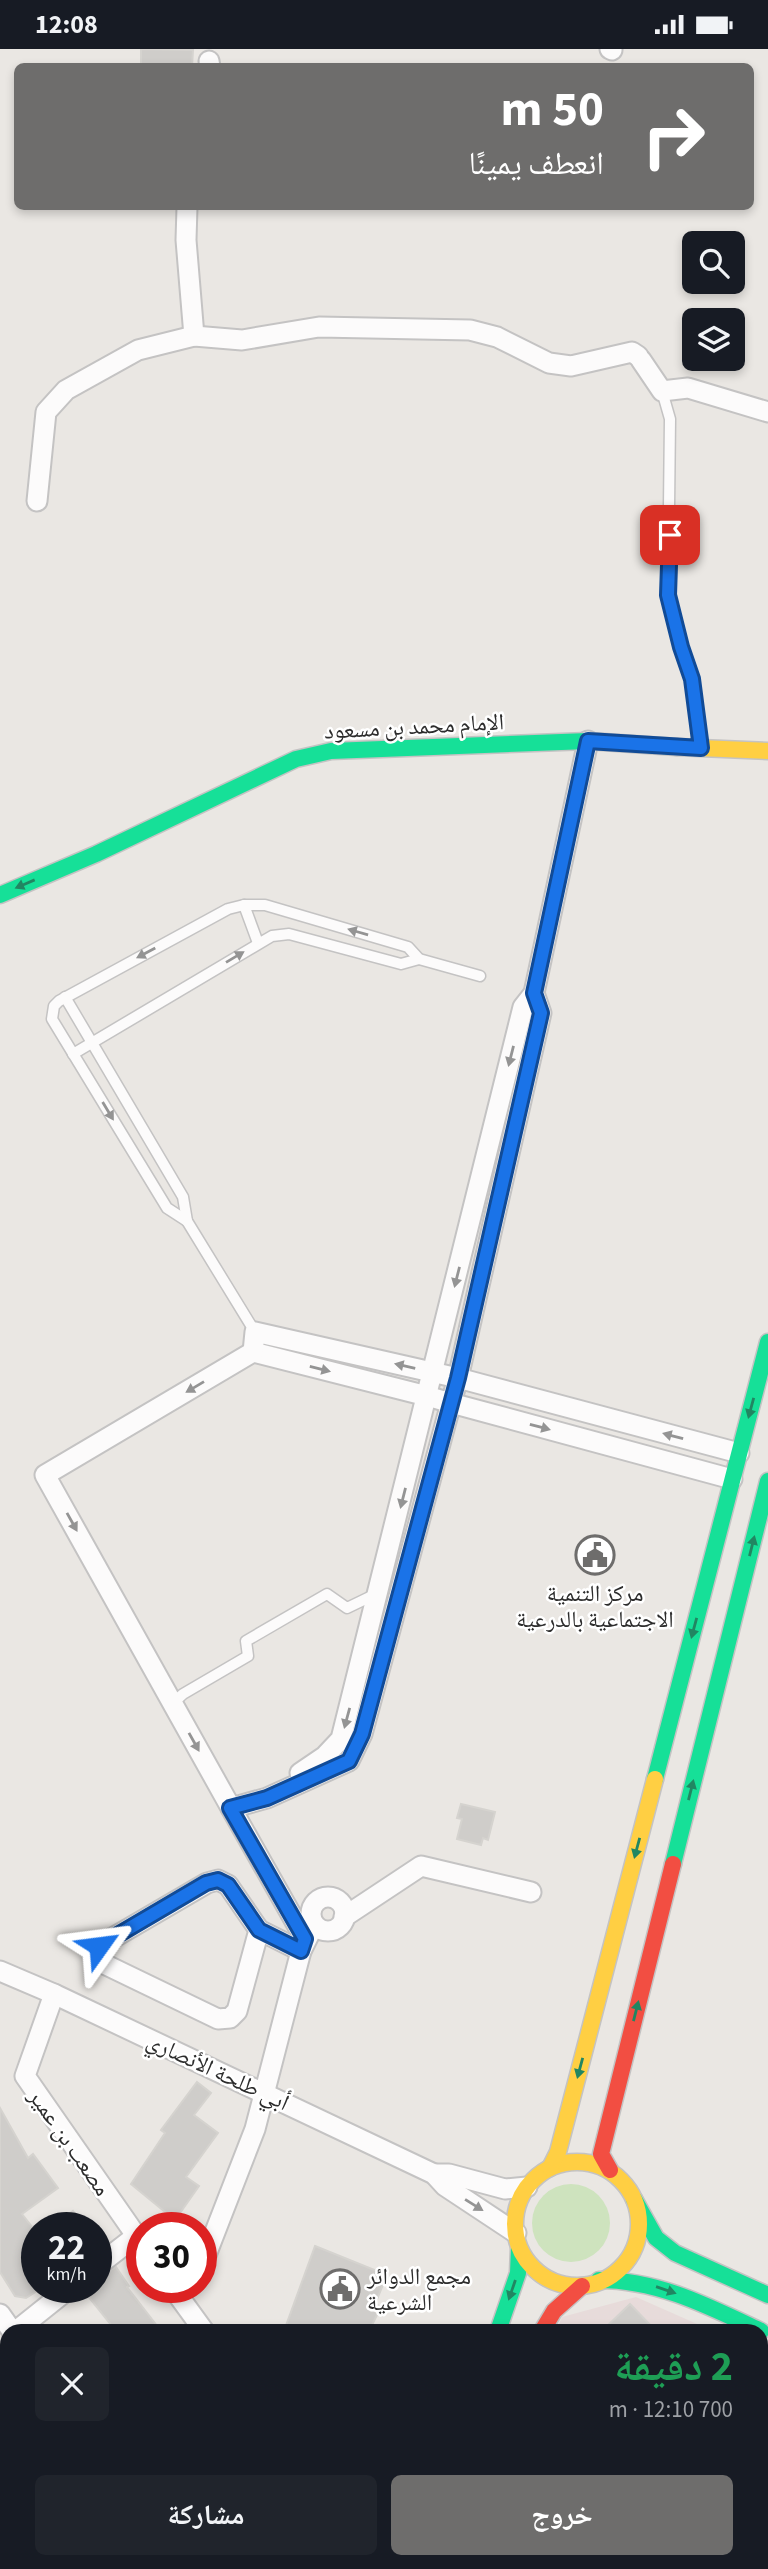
<!DOCTYPE html>
<html lang="ar">
<head>
<meta charset="utf-8">
<style>
	:root { --surface:#171b24; --page:#20242c; --text:#f1f3f6; --muted:#9ea1a6; --accent:#6e6d6c }
	body { margin:0; font-family:"Source Sans 3","Noto Naskh Arabic",sans-serif; background:var(--page); color:var(--text); direction:rtl; height:100vh; display:flex; flex-direction:column; font-size:26px; white-space:nowrap }
	* { box-sizing:border-box; margin:0 }
	p { font-size:23px; color:var(--muted) }
	.icon { flex:none; width:38px; height:38px; fill:none; stroke:currentColor; stroke-width:2; stroke-linecap:round; stroke-linejoin:round }
	.map { position:relative; flex:1; overflow:hidden; direction:ltr }
	.drawer { position:absolute; left:0px; top:2275px; width:768px; height:245px; display:flex; flex-direction:column; background:var(--surface); border-radius:21px 21px 0 0; box-shadow:0 4px 10px #0003; direction:rtl }
	.drawer>* { flex:none }
	.hud { position:absolute; left:14px; top:14px; width:740px; height:147px; border-radius:10px; box-shadow:0 4px 10px #0003; direction:rtl; background:#6e6d6c; color:#fff; overflow:hidden }
	.fabs { position:absolute; left:682px; top:182px; display:grid; gap:14px }
	.fabs a { display:grid; place-items:center; width:63px; height:63px; border-radius:10px; background:var(--surface); box-shadow:0 4px 10px #0003; font-size:35px }
	.speed { position:absolute; left:21px; top:2163px; display:flex; gap:14px; font-size:35px; font-weight:700; text-align:center }
	.speed>* { display:grid; place-content:center; width:91px; height:91px; border-radius:50%; background:var(--surface); box-shadow:0 4px 10px #0003; line-height:1 }
	.speed small { font-size:18px; font-weight:400 }
	.speed .limit { border:10px solid #d22; background:#fff; color:#111 }
	.pin { position:absolute; display:grid; place-items:center; width:60px; height:60px; color:#fff; margin:-30px; border-radius:14px; box-shadow:0 4px 10px #0006 }
	.me { position:absolute; width:77px; margin:-38px; rotate:59deg; stroke-linejoin:round; filter:drop-shadow(0 0 5px #0008) }
	.turn { display:flex; align-items:center; gap:24px; height:147px; padding:0 35px; font-size:32px }
	.turn .icon { width:91px; height:91px; stroke-width:2.5 }
	.turn b { display:block; font-size:49px; line-height:60px }
	.round { display:grid; place-items:center; flex:none; width:74px; height:74px; border-radius:10px; background:var(--page) }
	.headline { display:flex; align-items:center; justify-content:space-between; height:119px; padding:0 35px }
	h1 { font-size:42px; font-weight:700; line-height:52px; color:#1e9e55 }
	.cta { display:flex; gap:14px; margin-top:auto; padding:14px 35px }
	.cta a { flex:1; height:80px; border-radius:10px; background:var(--accent); color:#fff; font-size:28px; font-weight:700; line-height:80px; text-align:center }
	.cta a+a { background:var(--page); color:var(--text) }
	.status { display:flex; justify-content:space-between; align-items:center; height:49px; padding:0 35px; background:var(--surface); direction:ltr }
	.status svg { height:19px; fill:currentColor }
	.map>svg:first-child { display:block }
	.medical { fill:#e7dbda }
	.green { fill:#cee3be }
	.building { fill:#cfcdca; stroke:#d5d3cf; stroke-width:2 }
	.lines { fill:none; stroke-linecap:round; stroke-linejoin:round }
	.lane-casing { stroke:#c4c3c3; stroke-width:13 }
	.street-casing { stroke:#c4c3c3; stroke-width:23 }
	.fast-casing { stroke:#c4c3c3; stroke-width:19 }
	.slow-casing { stroke:#c4c3c3; stroke-width:19 }
	.jam-casing { stroke:#c4c3c3; stroke-width:19 }
	.lane { stroke:#fcfbfb; stroke-width:10 }
	.street { stroke:#fcfbfb; stroke-width:19 }
	.fast { stroke:#16e098; stroke-width:16 }
	.slow { stroke:#ffcf43; stroke-width:16 }
	.jam { stroke:#f24e42; stroke-width:16 }
	.oneway { fill:#218662 }
	.oneway2 { fill:#949494 }
	.route-casing { stroke:#114b97; stroke-width:18 }
	.route { stroke:#1a73e8; stroke-width:12 }
	.labels { text-anchor:middle; stroke-width:5; stroke-linejoin:round; paint-order:stroke }
	.street-label { font-size:23px; fill:#2c2c2c; stroke:#fff }
	.poi-label { font-size:23px; fill:#2c2c2c; stroke:#fff }
</style>
</head>
<body>
<div class="status"><b>12:08</b><svg viewBox="0 0 49 12"><path d="M0 12V9h3v3zM5 12V6h3v6zM10 12V3h3v9zM15 12V0h3v12zM26 1h20v11H26zM47 4h2v5h-2z"/></svg></div>
<div class="map">
<svg width="768" height="2520" viewBox="0 0 768 2520">
	<rect width="100%" height="100%" fill="#eae7e3"/>
	<g class="medical">
		<path d="M636 2248 713 2282H556L562 2268Z"/>
		<path d="M761 2303 768 2306 767 2520H578L560 2513H761Z"/>
	</g>
	<circle class="green" cx="571" cy="2174" r="39"/>
	<g class="building">
		<path d="M141 0 193 1 192 18H141Z"/>
		<path d="M461 1755 495 1763 488 1791 483 1789 481 1796 457 1790 462 1770 457 1769Z"/>
		<path d="M197 2033 211 2044 194 2066 218 2084 186 2128 199 2137 175 2171 131 2135 165 2084 161 2081Z"/>
		<path d="M0 2059 28 2109 33 2105 58 2139 22 2165 37 2184V2242L26 2249 15 2247 0 2223Z"/>
		<path d="M73 2162 86 2179H50Z"/>
		<path d="M315 2197 387 2226 375 2255 381 2258 369 2282H284Z"/>
		<path d="M116 2218 129 2237 127 2238 161 2282H116L83 2241V2238H96V2230Z"/>
		<path d="M630 2255 656 2282H602Z"/>
	</g>
	<g class="lines">
		<g class="lane-casing">
			<g id="lane">
				<path d="M662 342 670 370 668 546 681 598 692 630 700 695"/>
				<path d="M244 856 258 894"/>
				<path d="M65 948 183 1148 187 1172 255 1283"/>
				<path d="M73 1005 272 887 289 885 401 915 419 910"/>
				<path d="M187 1172 167 1159 52 970 54 957 59 952 228 860 244 856H265L408 898 419 910 480 927"/>
				<path d="M173 1654 183 1645 248 1607 246 1592 327 1545 347 1559 376 1545"/>
				<path d="M345 2520 347 2513"/>
			</g>
		</g>
		<g class="street-casing">
			<g id="street">
				<path d="M610 0 612 1"/>
				<path d="M209 12 210 18"/>
				<path d="M187 158 186 191 194 287"/>
				<path d="M641 311 662 342 688 339 768 363"/>
				<path d="M37 452 46 363 66 341 138 301 194 287 242 291 319 278 470 281 497 288 549 314 571 317 632 303 638 307"/>
				<path d="M534 944 541 964 458 1329 451 1354 362 1685 349 1712 267 1749 231 1759 45 1426 253 1303 427 1347 451 1354 732 1430"/>
				<path d="M253 1303 255 1283 458 1329 739 1404"/>
				<path d="M300 1724 325 1707 341 1690 523 958 534 944 588 692"/>
				<path d="M231 1759 305 1890"/>
				<circle cx="328" cy="1865" r="17"/>
				<path d="M344 1868 421 1817 531 1843"/>
				<path d="M259 1881 228 1836 218 1831 207 1834 99 1897 97 1906 100 1913 218 1970 230 1969 237 1962 259 1881 301 1902"/>
				<path d="M0 1922 54 1945 434 2125 445 2137 516 2184"/>
				<path d="M54 1945 25 2027 142 2195"/>
				<path d="M434 2125H449L505 2140 527 2138"/>
				<path d="M96 2218 136 2187"/>
				<path d="M201 2219 255 2080 301 1902 314 1876"/>
				<path d="M172 2238 204 2282"/>
				<path d="M0 2265 12 2282"/>
				<path d="M16 2282 71 2238"/>
				<path d="M178 2513 183 2520"/>
				<path d="M535 2513 552 2520"/>
				<path d="M0 2518 1 2520"/>
			</g>
		</g>
		<g class="fast-casing">
			<g id="fast">
				<path d="M0 846 96 805 296 710 331 702 588 692 677 698"/>
				<path d="M655 1730 768 1293"/>
				<path d="M673 1815 768 1432"/>
				<path d="M634 2150 656 2189 675 2204 768 2246"/>
				<path d="M599 2231C658 2231 708 2257 761 2282"/>
				<path d="M498 2282 518 2224 519 2199"/>
				<path d="M440 2520 443 2513"/>
			</g>
		</g>
		<g class="slow-casing">
			<g id="slow">
				<path d="M677 698 768 702"/>
				<circle cx="577" cy="2175" r="62"/>
				<path d="M550 2119 558 2103 655 1730"/>
			</g>
		</g>
		<g class="jam-casing">
			<g id="jam">
				<path d="M610 2121 601 2105 673 1815"/>
				<path d="M542 2282 554 2262 582 2237"/>
				<path d="M404 2520 406 2513"/>
			</g>
		</g>
		<use href="#lane" class="lane"/>
		<use href="#street" class="street"/>
		<use href="#fast" class="fast"/>
		<use href="#slow" class="slow"/>
		<use href="#jam" class="jam"/>
	</g>
	<defs><path id="oneway-solid" d="M-6-.8H1V-3.2L6.5 0L1 3.2V.8H-6Z" transform="scale(1.75)"/></defs>
	<g class="oneway">
		<use href="#oneway-solid" transform="translate(25 835) rotate(157)"/>
		<use href="#oneway-solid" transform="translate(751 1359) rotate(105)"/>
		<use href="#oneway-solid" transform="translate(752 1497) rotate(-76)"/>
		<use href="#oneway-solid" transform="translate(694 1579) rotate(105)"/>
		<use href="#oneway-solid" transform="translate(691 1741) rotate(-76)"/>
		<use href="#oneway-solid" transform="translate(637 1799) rotate(105)"/>
		<use href="#oneway-solid" transform="translate(636 1962) rotate(-76)"/>
		<use href="#oneway-solid" transform="translate(580 2019) rotate(105)"/>
		<use href="#oneway-solid" transform="translate(512 2241) rotate(109)"/>
		<use href="#oneway-solid" transform="translate(666 2241) rotate(19)"/>
	</g>
	<g class="oneway2">
		<use href="#oneway-solid" transform="translate(358 883) rotate(-164)"/>
		<use href="#oneway-solid" transform="translate(146 904) rotate(152)"/>
		<use href="#oneway-solid" transform="translate(235 908) rotate(-31)"/>
		<use href="#oneway-solid" transform="translate(511 1007) rotate(104)"/>
		<use href="#oneway-solid" transform="translate(108 1062) rotate(59)"/>
		<use href="#oneway-solid" transform="translate(457 1228) rotate(104)"/>
		<use href="#oneway-solid" transform="translate(405 1317) rotate(-167)"/>
		<use href="#oneway-solid" transform="translate(320 1320) rotate(14)"/>
		<use href="#oneway-solid" transform="translate(195 1338) rotate(149)"/>
		<use href="#oneway-solid" transform="translate(540 1378) rotate(15)"/>
		<use href="#oneway-solid" transform="translate(673 1387) rotate(-165)"/>
		<use href="#oneway-solid" transform="translate(403 1449) rotate(104)"/>
		<use href="#oneway-solid" transform="translate(72 1473) rotate(61)"/>
		<use href="#oneway-solid" transform="translate(347 1669) rotate(105)"/>
		<use href="#oneway-solid" transform="translate(194 1693) rotate(61)"/>
		<use href="#oneway-solid" transform="translate(474 2156) rotate(32)"/>
	</g>
	<g class="lines">
		<g class="route-casing">
			<path id="route" d="M99 1897 206 1834 218 1831 228 1836 259 1881 301 1902 305 1890 230 1759 267 1749 349 1712 362 1685 458 1329 541 964 534 944 588 692 701 699 692 630 681 598 668 546 670 486"/>
		</g>
		<use href="#route" class="route"/>
	</g>
	<defs>
		<g id="civic-ring" transform="scale(2.0125)"><circle r="9.5" fill="#fff" stroke="#6e6d6c" stroke-width="1.5"/><path d="M-.6-6.5H3V-4.5H.6V-3L4-1V1h2V6H-6V1h2V-1L-.6-3ZM-1.2 2.5V6h2.4V2.5Z" fill="#6e6d6c"/></g>
	</defs>
	<g fill-rule="evenodd">
		<use href="#civic-ring" x="595" y="1506"/>
		<use href="#civic-ring" x="340" y="2240"/>
	</g>
	<g class="labels">
		<g class="street-label">
			<text transform="translate(414 677) rotate(-3)" y="8">الإمام محمد بن مسعود</text>
			<text transform="translate(218 2022) rotate(25)" y="8">أبي طلحة الأنصاري</text>
			<text transform="translate(70 2093) rotate(55)" y="8">مصعب بن عمير</text>
		</g>
		<g class="poi-label">
			<text x="595" y="1552">مركز التنمية<tspan x="595" dy="26">الاجتماعية بالدرعية</tspan></text>
			<text x="367" y="2235" text-anchor="start">مجمع الدوائر<tspan x="367" dy="26">الشرعية</tspan></text>
		</g>
	</g>
</svg>
<div class="fabs">
<a><svg class="icon" aria-label="search" viewBox="0 0 24 24"><circle cx="10" cy="10" r="6"/><path d="M15 15l6 6"/></svg></a>
<a><svg class="icon" aria-label="layers" viewBox="0 0 24 24"><path d="M12 4l9 5-9 5-9-5zM3 14l9 5 9-5"/></svg></a>
</div>
<div class="speed"><div>22<small>km/h</small></div><div class="limit">30</div></div>
<div class="pin" style="left:670px;top:486px;background:#d93025"><svg class="icon" aria-label="arrive" viewBox="0 0 24 24"><path d="M6 21V4h12l-3 4 3 4H6"/></svg></div>
<svg class="me" style="left:99px;top:1897px" viewBox="-20 -20 40 40"><path d="M0-17L14 15 0 8-14 15z" fill="#1a73e8" stroke="#fff" stroke-width="4"/></svg>
<div class="hud">
<div class="turn"><svg class="icon" aria-label="right" viewBox="0 0 24 24"><path d="M7 20v-9h11M14 6l5 5-5 5"/></svg><div><b>50 m</b>انعطف يمينًا</div></div>
</div>
<section class="drawer">
<div class="headline"><div><h1>2 دقيقة</h1><p>700 m · 12:10</p></div><a class="round"><svg class="icon" aria-label="close" viewBox="0 0 24 24"><path d="M6 6l12 12M18 6L6 18"/></svg></a></div>
<div class="cta"><a>خروج</a><a>مشاركة</a></div>
</section>
</div>
</body>
</html>
